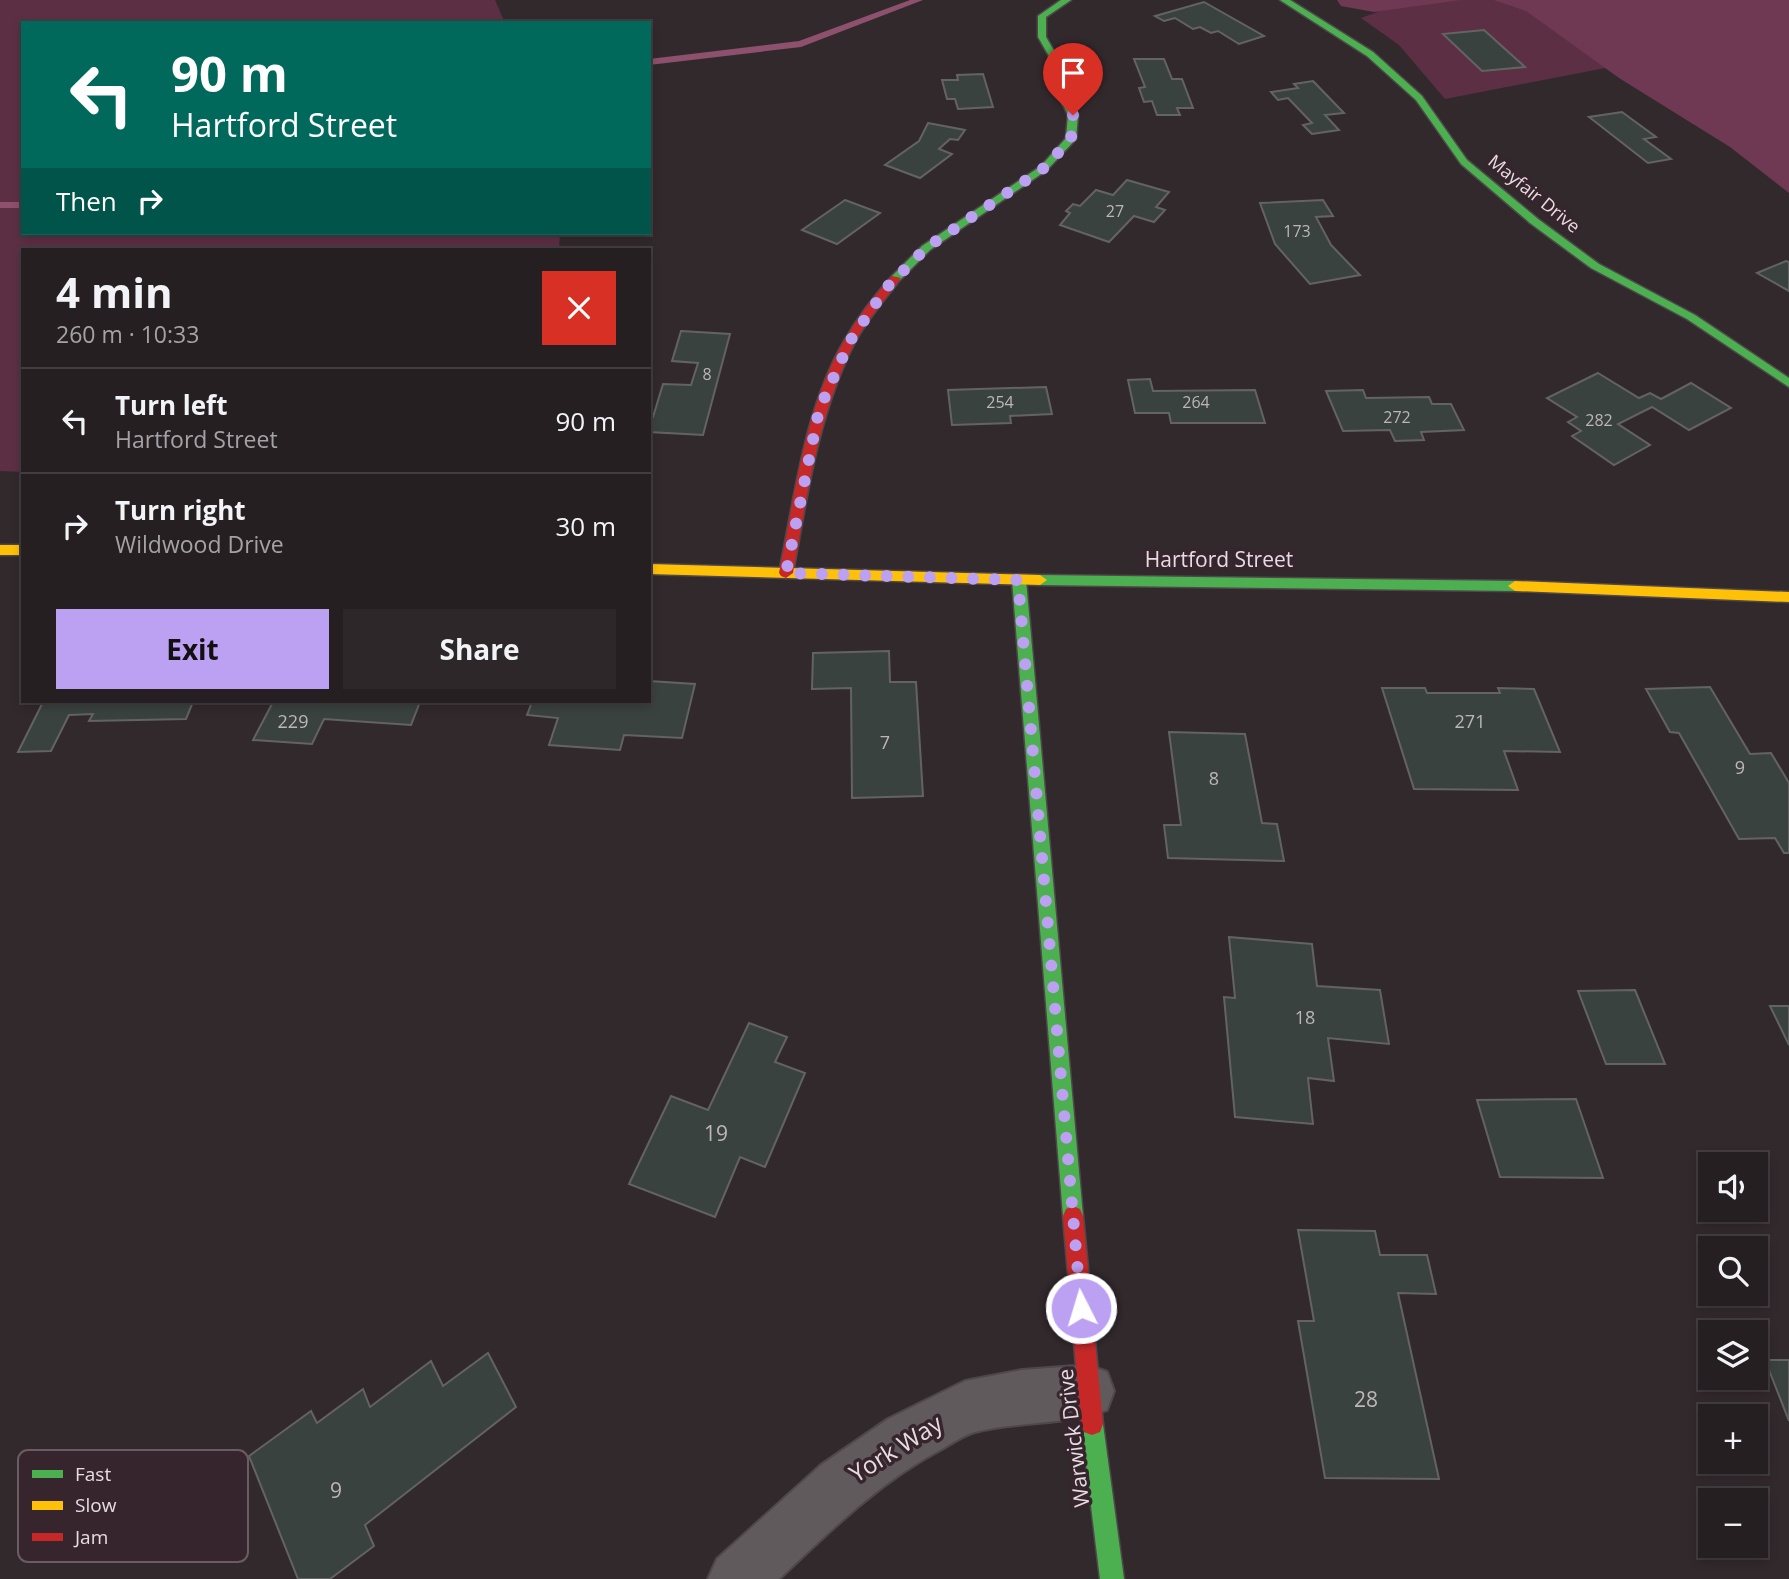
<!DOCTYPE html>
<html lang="en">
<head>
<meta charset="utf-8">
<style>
	:root { --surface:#261f22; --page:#2e272a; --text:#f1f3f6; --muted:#a4a2a5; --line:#423d40; --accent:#bca0f2 }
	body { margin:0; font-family:"Open Sans",sans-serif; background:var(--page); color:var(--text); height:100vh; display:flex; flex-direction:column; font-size:26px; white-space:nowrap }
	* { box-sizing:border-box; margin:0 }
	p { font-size:23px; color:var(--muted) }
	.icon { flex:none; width:38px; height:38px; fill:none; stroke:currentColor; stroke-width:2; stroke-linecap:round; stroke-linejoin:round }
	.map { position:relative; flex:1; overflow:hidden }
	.drawer { position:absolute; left:21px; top:248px; width:630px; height:455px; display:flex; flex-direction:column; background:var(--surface); border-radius:0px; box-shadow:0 4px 10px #0003,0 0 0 2px var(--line) }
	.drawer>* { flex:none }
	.banner { position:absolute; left:21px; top:21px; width:630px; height:214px; border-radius:0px; box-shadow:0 4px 10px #0003,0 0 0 2px var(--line); background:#00695c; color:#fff; overflow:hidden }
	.controls { position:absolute; left:1698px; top:1152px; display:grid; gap:14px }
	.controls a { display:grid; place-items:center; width:70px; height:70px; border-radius:0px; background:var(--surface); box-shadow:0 4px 10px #0003,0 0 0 2px var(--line); font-size:35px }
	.pin { position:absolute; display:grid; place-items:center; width:60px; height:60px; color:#fff; margin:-72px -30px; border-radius:50% 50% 50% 0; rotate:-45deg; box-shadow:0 0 7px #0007 }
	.pin .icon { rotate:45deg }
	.me { position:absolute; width:77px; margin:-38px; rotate:355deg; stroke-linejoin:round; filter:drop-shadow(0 0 5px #0008) }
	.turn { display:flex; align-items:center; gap:24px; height:147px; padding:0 35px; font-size:32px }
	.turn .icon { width:91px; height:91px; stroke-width:2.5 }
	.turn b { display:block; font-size:49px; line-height:60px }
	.then { display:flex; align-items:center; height:66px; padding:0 35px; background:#0003; gap:14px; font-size:26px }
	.round { display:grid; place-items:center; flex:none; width:74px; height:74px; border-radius:0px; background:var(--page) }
	.overview { display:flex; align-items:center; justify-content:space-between; height:119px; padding:0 35px }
	h1 { font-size:42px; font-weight:700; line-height:52px }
	.button { display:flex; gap:14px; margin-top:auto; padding:14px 35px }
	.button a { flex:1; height:80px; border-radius:0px; background:var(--accent); color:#111; font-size:28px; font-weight:700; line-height:80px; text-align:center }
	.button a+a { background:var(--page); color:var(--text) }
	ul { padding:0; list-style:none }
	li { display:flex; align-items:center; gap:21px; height:105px; padding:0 35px; border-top:2px solid var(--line) }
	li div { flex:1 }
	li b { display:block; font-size:26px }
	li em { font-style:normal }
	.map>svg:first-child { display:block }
	.green { fill:#5c2f45 }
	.forest { fill:#6f3853 }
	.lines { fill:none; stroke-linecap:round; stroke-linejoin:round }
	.stream { fill:#8d506d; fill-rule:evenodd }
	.building { fill:#3a4240; stroke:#636363; stroke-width:2 }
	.street-casing { stroke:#4f474a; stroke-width:4 }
	.fast-casing { stroke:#4f474a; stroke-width:3 }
	.slow-casing { stroke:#4f474a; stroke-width:3 }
	.jam-casing { stroke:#4f474a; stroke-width:3 }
	.street { fill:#615a5d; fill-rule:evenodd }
	.fast { fill:#4caf50; fill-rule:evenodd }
	.slow { fill:#ffc107; fill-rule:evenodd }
	.jam { fill:#c62828; fill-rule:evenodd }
	.route { stroke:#bca0f2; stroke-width:12; stroke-dasharray:0 21.6 }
	.labels { text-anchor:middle; stroke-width:7; stroke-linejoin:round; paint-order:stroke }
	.far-number-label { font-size:16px; fill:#bcb6b8 }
	.far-street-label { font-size:18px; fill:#e7dce0; stroke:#36252d }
	.number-label { font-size:18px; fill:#bcb6b8 }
	.street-label { font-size:21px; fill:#e7dce0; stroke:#36252d }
	.near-number-label { font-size:21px; fill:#bcb6b8 }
	.near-street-label { font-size:24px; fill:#e7dce0; stroke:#36252d }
	.key { fill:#36252d; stroke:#6b5c63; stroke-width:2 }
	.key-label { font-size:19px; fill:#e7dce0 }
</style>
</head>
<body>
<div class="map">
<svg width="1789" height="1579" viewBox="0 0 1789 1579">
	<rect width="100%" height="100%" fill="#32292d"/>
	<g class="green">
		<path d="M0 0H495L505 23H23V233H560L559 250H23V472L0 471Z"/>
		<path d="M1410 0H1789L1662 57 1445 99 1399 45 1361 18Z"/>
	</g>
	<g class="forest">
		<path d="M1337 0H1461L1374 12 1341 6Z"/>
		<path d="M1494 0H1789V193L1730 147 1619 78 1526 11Z"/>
	</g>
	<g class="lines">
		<g class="stream">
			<path d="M910 0H923L801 47 649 65V59L799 41Z"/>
			<rect x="0" y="202" width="23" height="6"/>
		</g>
	</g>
	<g class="building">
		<path d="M1204 2 1264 36 1239 44 1218 31 1211 33 1200 27 1193 29 1175 18 1164 21 1155 16Z"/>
		<path d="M1484 30 1525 67 1482 71 1443 34Z"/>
		<path d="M1134 59H1164L1172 79H1182L1193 108H1177L1180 115H1157L1152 101 1144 102 1139 88 1145 87Z"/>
		<path d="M983 74 993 107 958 109 955 99H947L942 80H958L957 75Z"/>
		<path d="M1313 81 1344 113 1325 115 1339 130 1312 134 1303 125 1312 123 1288 98 1278 100 1271 92 1298 88 1294 84Z"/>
		<path d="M1622 112 1656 137 1644 139 1671 159 1648 163 1589 117Z"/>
		<path d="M928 123 965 130 958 140 950 139 939 149 952 154 920 178 885 165 919 141Z"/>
		<path d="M1127 180 1169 192 1156 207 1165 210 1154 222 1134 216 1109 242 1060 225 1070 213 1066 211 1073 204 1080 206 1096 190 1113 195Z"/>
		<path d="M845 200 880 213 837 244 802 230Z"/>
		<path d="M1323 200 1333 216 1316 217 1331 245 1360 275 1310 284 1275 244 1260 203Z"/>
		<path d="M1786 261 1789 262V291L1757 273Z"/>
		<path d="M681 331 730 334 703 435 649 432V417H653L663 384 691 385 698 363 672 361Z"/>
		<path d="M1598 373 1639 398 1650 393 1661 399 1691 383 1731 408 1689 430 1652 407 1618 424 1650 445 1614 465 1572 436 1581 431 1568 422 1577 417 1547 398Z"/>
		<path d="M1150 379 1153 391 1255 390 1265 423H1171L1169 413H1135L1128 380Z"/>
		<path d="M1046 387 1052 414 1010 416 1011 423 952 425 948 390Z"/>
		<path d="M1363 390 1366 398 1429 397 1432 404H1451L1464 430 1421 432 1424 440 1395 441 1390 430 1343 431 1326 391Z"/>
		<path d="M889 651 890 682H916L923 796 852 798 851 688 812 689 813 653Z"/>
		<path d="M649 681 695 684 682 738 624 735 620 750 549 745 558 718 527 715 532 702H649Z"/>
		<path d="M1710 687 1750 754 1771 753 1789 783V853H1784L1775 838 1739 839 1679 733 1670 732 1646 689Z"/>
		<path d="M1382 688H1425L1427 693H1500L1498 688 1534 689 1560 752 1504 751 1518 790 1414 789Z"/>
		<path d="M43 702H193L186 719 89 721 93 714 69 715 51 751 18 752Z"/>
		<path d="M273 702H420L411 725 324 719 312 744 253 740Z"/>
		<path d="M1169 732 1245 734 1262 823 1277 824 1284 861 1168 858 1164 825H1181Z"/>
		<path d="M1229 937 1312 944 1317 986 1380 990 1389 1044 1328 1038 1334 1081 1308 1078 1313 1124 1235 1117 1224 997 1235 998Z"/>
		<path d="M1635 990 1665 1064H1606L1578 991Z"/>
		<path d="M1770 1006H1789V1045Z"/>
		<path d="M749 1023 787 1037 775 1062 805 1073 765 1167 740 1157 715 1217 629 1184 671 1096 708 1110Z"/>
		<path d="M1576 1099 1603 1178 1500 1177 1477 1100Z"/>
		<path d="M1298 1230 1375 1231 1380 1255H1427L1436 1294 1398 1293 1439 1479 1325 1478 1298 1321H1314Z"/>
		<path d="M488 1353 516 1407 365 1525 374 1546 330 1579H298L249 1456 311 1411 317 1423 363 1389 370 1407 431 1361 443 1386Z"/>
		<path d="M1765 1360H1789V1421Z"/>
	</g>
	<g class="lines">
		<g class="street-casing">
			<path id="street" d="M1088 1365 1107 1372 1114 1391 1107 1410C1069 1425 1018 1421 975 1432 964 1435 952 1443 942 1449 879 1482 830 1531 779 1579H708L717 1559 821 1465 888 1419 965 1381 1022 1370Z"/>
		</g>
		<g class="fast-casing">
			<g id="fast">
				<path d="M1061 0H1071L1046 17V37L1061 63 1069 97 1078 115 1076 139 1047 170 930 250 900 280H892V276L922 246 1041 166 1066 138 1068 115 1059 97 1053 63 1038 37V16Z"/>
				<path d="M1280 0H1290L1373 52 1422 96 1467 160 1538 219 1599 264 1695 315 1789 378V387L1687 319 1591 268 1530 223 1461 164 1416 100 1367 56Z"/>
				<path d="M1019 575 1026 580 1083 1216 1080 1223 1073 1226 1066 1223 1063 1216 1012 580Z"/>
				<path d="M1040 575 1515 581 1522 586 1515 591 1040 585 1033 580Z"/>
				<path d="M1092 1413 1100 1416 1103 1424 1124 1579H1100L1081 1424 1084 1416Z"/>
			</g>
		</g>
		<g class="slow-casing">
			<g id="slow">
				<rect x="0" y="545" width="23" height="10"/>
				<path d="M649 564 1040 575 1047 580 1040 585 649 574Z"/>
				<path d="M1515 581 1789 592V602L1515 591 1508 586Z"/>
			</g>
		</g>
		<g class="jam-casing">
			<g id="jam">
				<path d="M892 276 901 278C885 300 867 319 854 344 818 415 807 496 793 573L786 578 781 576 779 573C795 496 804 410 844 341 858 317 874 296 892 276Z"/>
				<path d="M1073 1206 1080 1209 1083 1216 1103 1424 1100 1432 1092 1435 1084 1432 1081 1424 1063 1216 1066 1209Z"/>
			</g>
		</g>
		<use href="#street" class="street"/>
		<use href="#fast" class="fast"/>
		<use href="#slow" class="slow"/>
		<use href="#jam" class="jam"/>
	</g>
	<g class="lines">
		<path class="route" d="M1073 115 1071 139 1044 168 926 248 887 287 850 341 819 410 786 573 1018 580 1081 1308"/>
	</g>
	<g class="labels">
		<g class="far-number-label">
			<text x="1115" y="217">27</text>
			<text x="1297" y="237">173</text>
			<text x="707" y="380">8</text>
			<text x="1000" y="408">254</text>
			<text x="1196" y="408">264</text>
			<text x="1397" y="423">272</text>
			<text x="1599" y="426">282</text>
		</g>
		<g class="far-street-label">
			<text transform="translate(1534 194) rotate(39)" y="6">Mayfair Drive</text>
		</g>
		<g class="number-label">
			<text x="293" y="728">229</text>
			<text x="1470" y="728">271</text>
			<text x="885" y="749">7</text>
			<text x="1740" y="774">9</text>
			<text x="1214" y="785">8</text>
			<text x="1305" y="1024">18</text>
		</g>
		<g class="street-label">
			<text x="1219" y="567">Hartford Street</text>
			<text transform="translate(1074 1438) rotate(-97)" y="7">Warwick Drive</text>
		</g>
		<g class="near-number-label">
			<text x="716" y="1141">19</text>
			<text x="1366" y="1407">28</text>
			<text x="336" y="1498">9</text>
		</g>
		<g class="near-street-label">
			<text transform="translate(896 1449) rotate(-32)" y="8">York Way</text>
		</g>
	</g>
	<rect x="18" y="1450" width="230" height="112" rx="10" class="key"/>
	<rect x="32" y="1470" width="31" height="8" fill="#4caf50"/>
	<rect x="32" y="1501" width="31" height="9" fill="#ffc107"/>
	<rect x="32" y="1533" width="31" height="8" fill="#c62828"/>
	<g class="key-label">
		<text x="75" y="1481">Fast</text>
		<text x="75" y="1512">Slow</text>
		<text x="75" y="1544">Jam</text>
	</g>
</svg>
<div class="controls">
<a><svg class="icon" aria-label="sound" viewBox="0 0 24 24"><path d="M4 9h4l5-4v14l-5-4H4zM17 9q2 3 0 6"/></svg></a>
<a><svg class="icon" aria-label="search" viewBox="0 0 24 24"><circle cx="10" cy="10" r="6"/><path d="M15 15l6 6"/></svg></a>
<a><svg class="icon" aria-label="layers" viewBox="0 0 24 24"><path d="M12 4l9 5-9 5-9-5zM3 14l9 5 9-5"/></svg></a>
<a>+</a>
<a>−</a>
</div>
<div class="pin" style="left:1073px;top:115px;background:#d93025"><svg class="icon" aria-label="arrive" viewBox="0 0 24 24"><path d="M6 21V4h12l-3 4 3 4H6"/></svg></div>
<svg class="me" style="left:1081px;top:1308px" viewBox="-20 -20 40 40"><circle r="17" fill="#bca0f2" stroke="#fff" stroke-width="3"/><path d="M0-11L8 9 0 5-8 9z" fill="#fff"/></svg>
<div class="banner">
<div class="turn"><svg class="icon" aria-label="left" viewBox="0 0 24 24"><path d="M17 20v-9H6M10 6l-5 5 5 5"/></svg><div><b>90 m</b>Hartford Street</div></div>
<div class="then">Then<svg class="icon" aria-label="right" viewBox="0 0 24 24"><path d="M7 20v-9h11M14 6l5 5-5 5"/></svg></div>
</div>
<section class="drawer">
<div class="overview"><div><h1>4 min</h1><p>260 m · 10:33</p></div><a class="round" style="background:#d93025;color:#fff"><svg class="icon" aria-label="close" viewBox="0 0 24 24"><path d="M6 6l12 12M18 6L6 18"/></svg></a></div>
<ul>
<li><svg class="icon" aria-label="left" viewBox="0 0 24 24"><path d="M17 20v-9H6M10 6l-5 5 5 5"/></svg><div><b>Turn left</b><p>Hartford Street</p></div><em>90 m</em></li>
<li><svg class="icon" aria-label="right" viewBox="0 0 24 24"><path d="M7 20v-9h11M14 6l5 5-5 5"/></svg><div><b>Turn right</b><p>Wildwood Drive</p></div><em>30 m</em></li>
</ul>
<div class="button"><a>Exit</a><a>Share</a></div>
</section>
</div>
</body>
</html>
